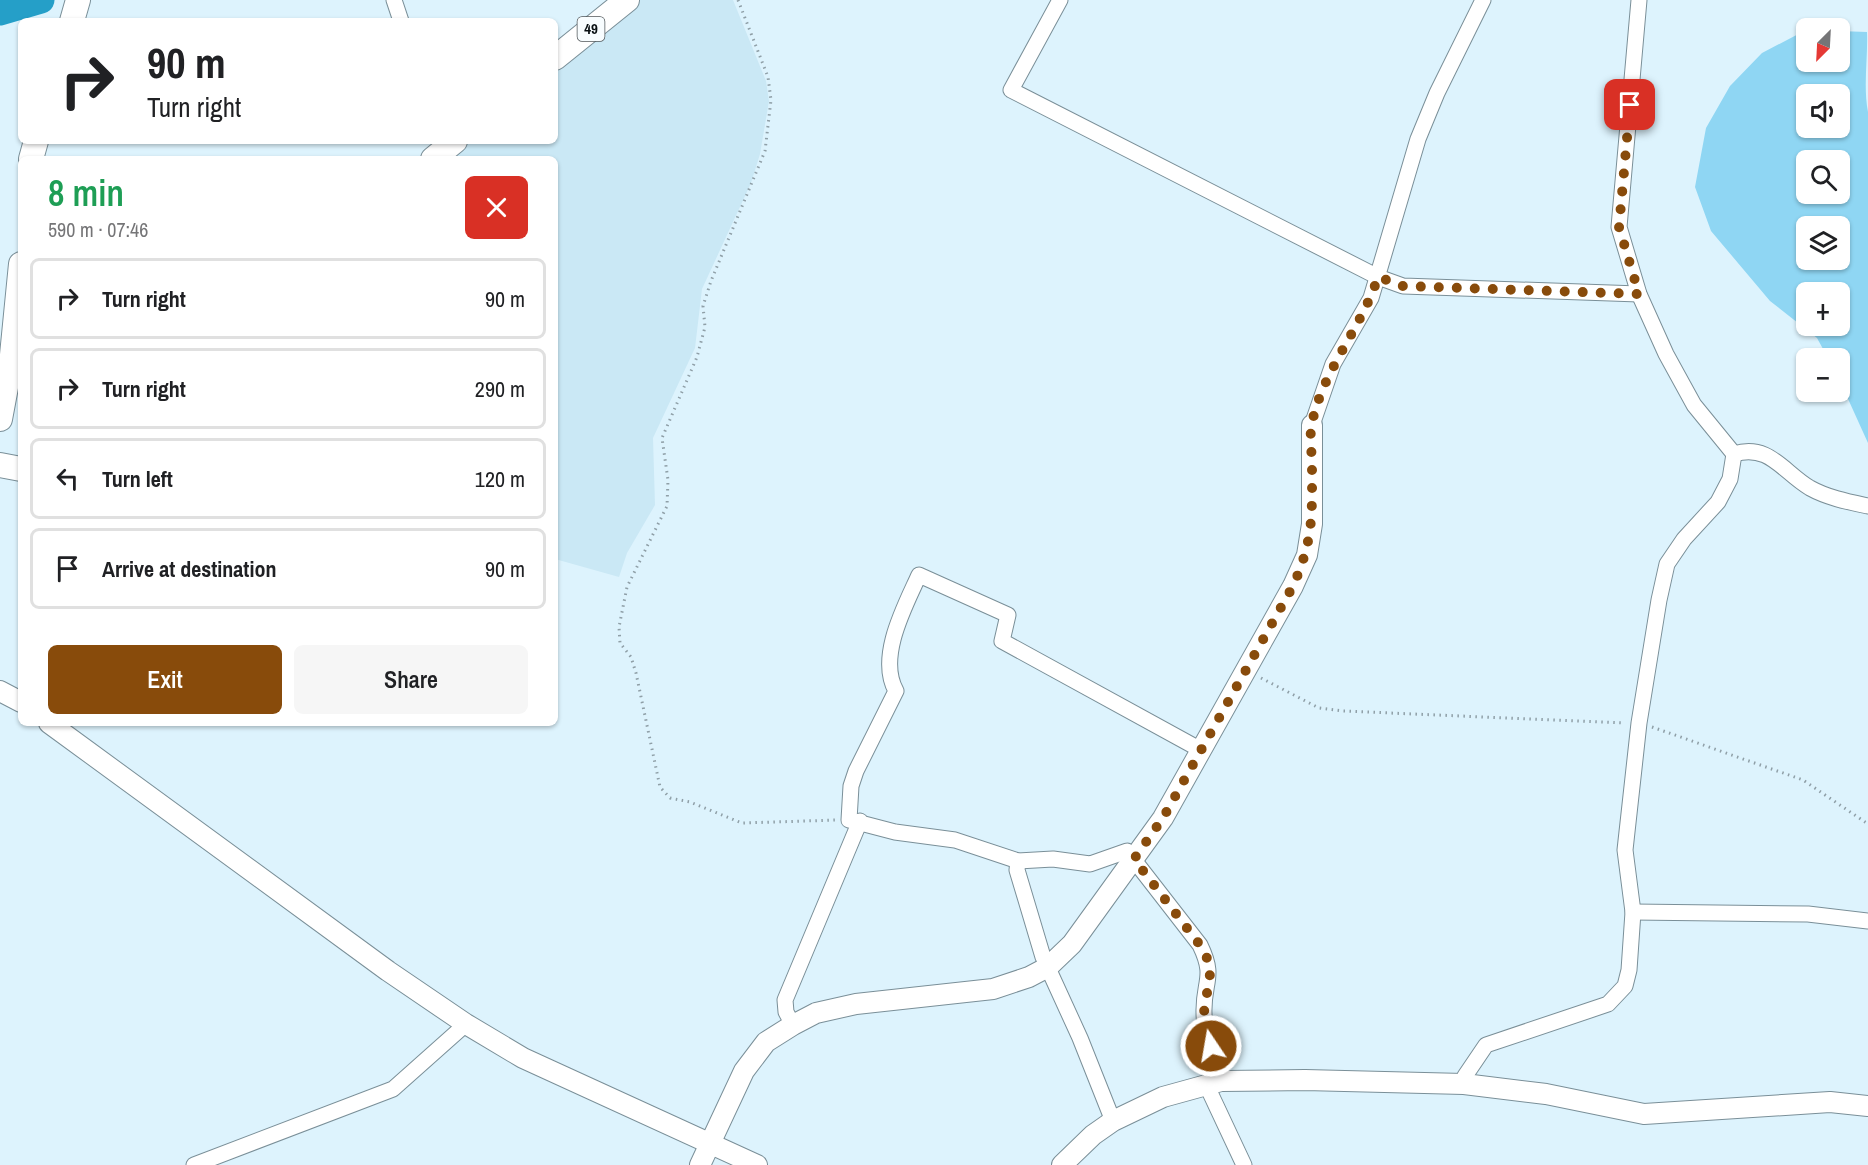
<!DOCTYPE html>
<html lang="en">
<head>
<meta charset="utf-8">
<style>
	:root { --surface:#fff; --page:#f6f6f6; --text:#202124; --muted:#757577; --line:#e0e0e0; --accent:#884b0b }
	body { margin:0; font-family:"Archivo Narrow",sans-serif; background:var(--page); color:var(--text); height:100vh; display:flex; flex-direction:column; font-size:22px; white-space:nowrap }
	* { box-sizing:border-box; margin:0 }
	p { font-size:20px; color:var(--muted) }
	.icon { flex:none; width:33px; height:33px; fill:none; stroke:currentColor; stroke-width:2; stroke-linecap:round; stroke-linejoin:round }
	.map { position:relative; flex:1; overflow:hidden }
	.sheet { position:absolute; left:18px; top:156px; width:540px; height:570px; display:flex; flex-direction:column; background:var(--surface); border-radius:9px; box-shadow:0 2px 4px #0004 }
	.sheet>* { flex:none }
	.guide { position:absolute; left:18px; top:18px; width:540px; height:126px; border-radius:9px; box-shadow:0 2px 4px #0004; background:#fff; color:var(--text); overflow:hidden }
	.needle { width:39px; rotate:204deg }
	.controls { position:absolute; left:1796px; top:18px; display:grid; gap:12px }
	.controls a { display:grid; place-items:center; width:54px; height:54px; border-radius:9px; background:var(--surface); box-shadow:0 2px 4px #0004; font-size:30px }
	.pin { position:absolute; display:grid; place-items:center; width:51px; height:51px; color:#fff; margin:-26px; border-radius:12px; box-shadow:0 3px 9px #0006 }
	.me { position:absolute; width:66px; margin:-33px; rotate:348deg; stroke-linejoin:round; filter:drop-shadow(0 0 4px #0008) }
	.turn { display:flex; align-items:center; gap:21px; height:126px; padding:0 30px; font-size:27px }
	.turn .icon { width:78px; height:78px; stroke-width:2.5 }
	.turn b { display:block; font-size:42px; line-height:51px }
	.round { display:grid; place-items:center; flex:none; width:63px; height:63px; border-radius:9px; background:var(--page) }
	.summary { display:flex; align-items:center; justify-content:space-between; height:102px; padding:0 30px }
	h1 { font-size:36px; font-weight:600; line-height:45px; color:#1e9e55 }
	.primary-button { display:flex; gap:12px; margin-top:auto; padding:12px 30px }
	.primary-button a { flex:1; height:69px; border-radius:9px; background:var(--accent); color:#fff; font-size:24px; font-weight:600; line-height:69px; text-align:center }
	.primary-button a+a { background:var(--page); color:var(--text) }
	ul { padding:0; list-style:none }
	li { display:flex; align-items:center; gap:18px; height:81px; margin:0 12px 9px; padding:0 18px; border:3px solid var(--line); border-radius:9px }
	li div { flex:1 }
	li b { display:block; font-size:22px }
	li em { font-style:normal }
	.map>svg:first-child { display:block }
	.built { fill:#cae8f5 }
	.green { fill:#8fd6f3; fill-rule:evenodd }
	.lines { fill:none; stroke-linecap:round; stroke-linejoin:round }
	.river { stroke:#259fc8; stroke-width:27 }
	.minor-casing { stroke:#7a8f98; stroke-width:17 }
	.tertiary-casing { stroke:#7a8f98; stroke-width:22 }
	.primary-casing { stroke:#7a8f98; stroke-width:26 }
	.path { stroke:#8f9fa7; stroke-width:3; stroke-dasharray:1.5 4.5; stroke-linecap:butt }
	.minor { stroke:#fff; stroke-width:15 }
	.tertiary { stroke:#fff; stroke-width:20 }
	.primary { stroke:#fff; stroke-width:24 }
	.route { stroke:#884b0b; stroke-width:10; stroke-dasharray:0 18 }
	.labels { text-anchor:middle; stroke-width:4.5; stroke-linejoin:round; paint-order:stroke }
	.shield { fill:#f8fdff; stroke:#51575a; stroke-width:1.5 }
	.shield-label { font-size:15px; font-weight:bold; fill:#091013 }
</style>
</head>
<body>
<div class="map">
<svg width="1868" height="1165" viewBox="0 0 1868 1165">
	<rect width="100%" height="100%" fill="#ddf3fd"/>
	<path class="built" d="M640 0H733L766 81 769 101 760 154 751 183 702 289 695 348 653 438 655 505 627 553 619 577 555 559V159H446L468 141H555V69Z"/>
	<path class="green" d="M1806 30V62H1839V31L1867 32C1868 59 1863 86 1868 112V443L1839 379V358H1828L1817 338 1770 301 1711 231 1695 187 1706 128 1730 86 1762 53ZM1806 94H1839V128H1806ZM1806 160H1839V194H1806ZM1806 226H1839V260H1806ZM1806 292H1839V326H1806Z"/>
	<g class="lines">
		<path class="river" d="M0 12 41 0"/>
		<g class="minor-casing">
			<g id="minor">
				<path d="M394 0 401 21"/>
				<path d="M1060 0 1011 90 1378 277 1403 286 1639 294"/>
				<path d="M1312 425 1333 364 1371 298 1418 139 1437 93 1483 0"/>
				<path d="M1734 454C1769 443 1783 472 1810 488 1828 498 1849 502 1868 506"/>
				<path d="M1201 750 1002 641 1008 615 919 575C905 606 877 657 896 691L856 771 851 786 849 820 895 832 955 840 1018 861 1053 859 1090 864 1127 851 1200 945C1216 978 1203 981 1204 1013 1204 1035 1215 1059 1221 1081"/>
				<path d="M1018 861 1017 870 1043 957 1080 1038 1113 1121"/>
				<path d="M1633 912 1808 914 1868 921"/>
				<path d="M793 1025 786 1012 785 1000 860 821"/>
				<path d="M1206 1084 1244 1165"/>
				<path d="M1464 1084 1465 1076 1486 1045 1608 1004 1625 986 1629 970 1633 912 1625 850 1639 723 1659 600 1667 564 1684 539 1718 502 1730 479 1734 454 1694 405 1666 354 1639 294 1619 227 1639 0"/>
				<path d="M194 1165 393 1089 466 1024"/>
			</g>
		</g>
		<g class="tertiary-casing">
			<g id="tertiary">
				<path d="M0 691 21 702"/>
				<path d="M49 723 388 971 466 1024 523 1058 757 1165"/>
				<path d="M700 1165 744 1071 766 1042 793 1025 816 1013 856 1004 993 989 1029 977 1048 967 1072 944 1163 818 1293 586 1307 555 1312 524V425"/>
				<path d="M1062 1165 1093 1135 1113 1121 1163 1097 1221 1081 1305 1080 1464 1084 1546 1094 1644 1114 1830 1102 1868 1106"/>
			</g>
		</g>
		<g class="primary-casing">
			<g id="primary">
				<path d="M72 21 78 0"/>
				<path d="M555 58 627 0"/>
				<path d="M31 159 36 141"/>
				<path d="M433 159 455 141"/>
				<path d="M0 419 12 355 21 264"/>
				<path d="M0 465 21 469"/>
			</g>
		</g>
		<g class="path">
			<path d="M738 0 768 77 771 100 765 151 711 281 703 306 705 327 697 357 662 438 668 480 667 506 627 587 619 627 620 643 631 657 636 673 660 787 670 798 690 802 742 823 837 820"/>
			<path d="M1261 678 1319 708 1343 711 1625 723"/>
			<path d="M1652 727 1803 780 1868 824"/>
		</g>
		<use href="#minor" class="minor"/>
		<use href="#tertiary" class="tertiary"/>
		<use href="#primary" class="primary"/>
	</g>
	<g class="lines">
		<path class="route" d="M1211 1046 1204 1012 1210 974 1209 962 1200 945 1134 859 1163 818 1293 586C1314 539 1312 514 1312 465 1312 452 1309 436 1312 423 1323 370 1361 329 1378 277L1403 286 1639 294 1619 227 1630 105"/>
	</g>
	<g class="labels">
		<rect class="shield" x="577.5" y="17" width="27" height="24" rx="4.5"/>
		<g class="shield-label">
			<text x="591" y="34">49</text>
		</g>
	</g>
</svg>
<div class="controls">
<a><svg class="needle" viewBox="-14 -14 28 28"><path d="M0-13l5 13h-10z" fill="#e53935"/><path d="M0 13l5-13h-10z" fill="#757577"/></svg></a>
<a><svg class="icon" aria-label="sound" viewBox="0 0 24 24"><path d="M4 9h4l5-4v14l-5-4H4zM17 9q2 3 0 6"/></svg></a>
<a><svg class="icon" aria-label="search" viewBox="0 0 24 24"><circle cx="10" cy="10" r="6"/><path d="M15 15l6 6"/></svg></a>
<a><svg class="icon" aria-label="layers" viewBox="0 0 24 24"><path d="M12 4l9 5-9 5-9-5zM3 14l9 5 9-5"/></svg></a>
<a>+</a>
<a>−</a>
</div>
<div class="pin" style="left:1630px;top:105px;background:#d93025"><svg class="icon" aria-label="arrive" viewBox="0 0 24 24"><path d="M6 21V4h12l-3 4 3 4H6"/></svg></div>
<svg class="me" style="left:1211px;top:1046px" viewBox="-20 -20 40 40"><circle r="17" fill="#884b0b" stroke="#fff" stroke-width="3"/><path d="M0-11L8 9 0 5-8 9z" fill="#fff"/></svg>
<div class="guide">
<div class="turn"><svg class="icon" aria-label="right" viewBox="0 0 24 24"><path d="M7 20v-9h11M14 6l5 5-5 5"/></svg><div><b>90 m</b>Turn right</div></div>
</div>
<section class="sheet">
<div class="summary"><div><h1>8 min</h1><p>590 m · 07:46</p></div><a class="round" style="background:#d93025;color:#fff"><svg class="icon" aria-label="close" viewBox="0 0 24 24"><path d="M6 6l12 12M18 6L6 18"/></svg></a></div>
<ul>
<li><svg class="icon" aria-label="right" viewBox="0 0 24 24"><path d="M7 20v-9h11M14 6l5 5-5 5"/></svg><div><b>Turn right</b></div><em>90 m</em></li>
<li><svg class="icon" aria-label="right" viewBox="0 0 24 24"><path d="M7 20v-9h11M14 6l5 5-5 5"/></svg><div><b>Turn right</b></div><em>290 m</em></li>
<li><svg class="icon" aria-label="left" viewBox="0 0 24 24"><path d="M17 20v-9H6M10 6l-5 5 5 5"/></svg><div><b>Turn left</b></div><em>120 m</em></li>
<li><svg class="icon" aria-label="arrive" viewBox="0 0 24 24"><path d="M6 21V4h12l-3 4 3 4H6"/></svg><div><b>Arrive at destination</b></div><em>90 m</em></li>
</ul>
<div class="primary-button"><a>Exit</a><a>Share</a></div>
</section>
</div>
</body>
</html>
